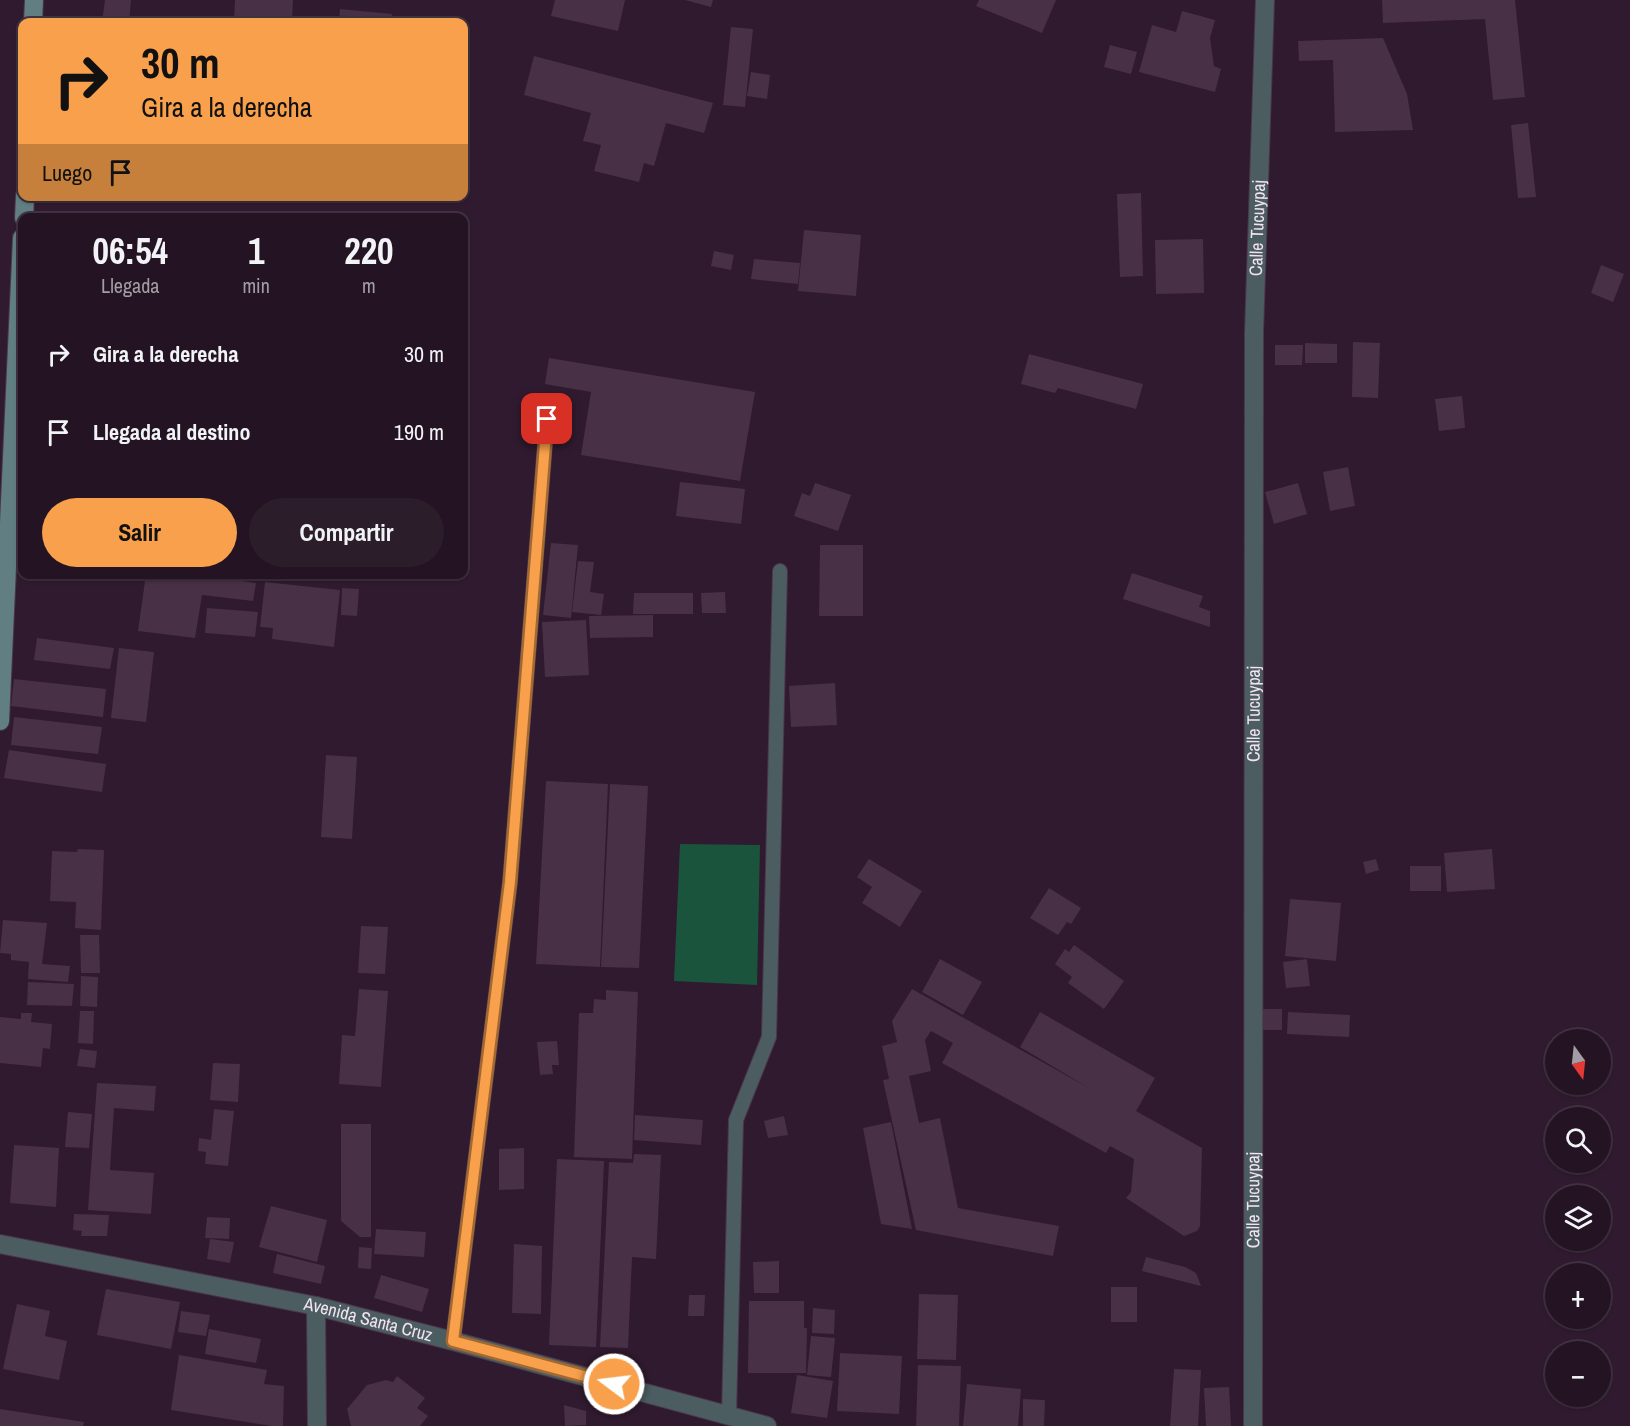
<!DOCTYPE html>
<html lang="es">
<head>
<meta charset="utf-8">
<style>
	:root { --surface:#241423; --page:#2c1d2b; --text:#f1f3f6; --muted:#a39ea6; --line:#413341; --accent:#f8a04b }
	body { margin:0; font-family:"Archivo Narrow",sans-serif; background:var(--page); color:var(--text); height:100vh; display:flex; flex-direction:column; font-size:22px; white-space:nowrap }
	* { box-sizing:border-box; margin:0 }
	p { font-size:20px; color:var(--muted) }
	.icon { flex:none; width:33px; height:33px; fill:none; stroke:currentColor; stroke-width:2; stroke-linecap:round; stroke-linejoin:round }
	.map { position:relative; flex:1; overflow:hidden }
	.side { position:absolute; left:18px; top:213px; width:450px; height:366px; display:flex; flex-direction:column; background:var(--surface); border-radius:12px; box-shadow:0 2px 4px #0004,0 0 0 2px var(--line) }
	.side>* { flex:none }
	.top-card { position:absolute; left:18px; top:18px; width:450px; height:183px; border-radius:12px; box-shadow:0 2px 4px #0004,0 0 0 2px var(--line); background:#f8a04b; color:#111; overflow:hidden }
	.needle { width:39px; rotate:165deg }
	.fabs { position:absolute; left:1545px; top:1029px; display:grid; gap:12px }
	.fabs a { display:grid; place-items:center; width:66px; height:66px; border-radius:50%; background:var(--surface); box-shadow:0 2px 4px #0004,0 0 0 2px var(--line); font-size:30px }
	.pin { position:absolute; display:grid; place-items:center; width:51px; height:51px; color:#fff; margin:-26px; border-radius:12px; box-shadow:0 3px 9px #0006 }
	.me { position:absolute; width:66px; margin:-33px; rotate:285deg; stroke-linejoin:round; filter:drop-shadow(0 0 4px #0008) }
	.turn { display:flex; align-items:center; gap:21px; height:126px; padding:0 24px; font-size:27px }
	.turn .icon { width:78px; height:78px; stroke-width:2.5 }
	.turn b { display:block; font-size:42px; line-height:51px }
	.then { display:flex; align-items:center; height:57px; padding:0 24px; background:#0003; gap:12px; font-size:22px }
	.eta { display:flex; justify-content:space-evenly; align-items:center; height:102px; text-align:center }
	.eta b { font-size:36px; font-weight:700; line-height:42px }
	.cta { display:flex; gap:12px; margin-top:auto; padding:12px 24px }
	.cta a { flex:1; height:69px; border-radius:36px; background:var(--accent); color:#111; font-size:24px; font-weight:700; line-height:69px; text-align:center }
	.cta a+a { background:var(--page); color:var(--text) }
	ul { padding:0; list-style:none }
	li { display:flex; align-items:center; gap:18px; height:78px; padding:0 24px }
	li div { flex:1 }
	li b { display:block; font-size:22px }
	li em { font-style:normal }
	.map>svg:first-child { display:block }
	.green { fill:#1b543c }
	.building { fill:#483047 }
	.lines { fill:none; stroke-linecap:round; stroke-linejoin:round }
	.lane-casing { stroke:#4b364a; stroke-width:16 }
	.street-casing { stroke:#4b364a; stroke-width:20 }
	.secondary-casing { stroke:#4b364a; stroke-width:20 }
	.lane { stroke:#4b5d60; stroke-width:14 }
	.street { stroke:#4b5d60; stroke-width:18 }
	.secondary { stroke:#617e82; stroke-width:18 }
	.route-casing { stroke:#a16831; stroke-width:15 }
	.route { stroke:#f8a04b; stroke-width:10 }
	.labels { text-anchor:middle; stroke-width:6; stroke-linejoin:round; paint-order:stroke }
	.street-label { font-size:18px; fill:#f3e3f2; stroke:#120912 }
</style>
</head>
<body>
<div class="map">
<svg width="1630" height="1426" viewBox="0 0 1630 1426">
	<rect width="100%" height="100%" fill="#301a2f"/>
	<path class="green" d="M680 844 760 845 757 985 674 981Z"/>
	<g class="building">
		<path d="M105 0H131L129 22H102Z"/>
		<path d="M235 0H293L292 22 234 20Z"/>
		<path d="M555 0H625L618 31 551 16Z"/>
		<path d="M685 0H713L711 7Z"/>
		<path d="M979 0H1056L1042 33 976 6Z"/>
		<path d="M1382 0H1515L1525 97 1493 100 1485 19 1383 23Z"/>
		<path d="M340 9 392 14 391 22H339Z"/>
		<path d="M1182 11 1215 20 1210 38 1214 66 1221 69 1215 92 1139 72 1152 25 1176 32Z"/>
		<path d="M731 27 753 29 745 107 723 105Z"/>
		<path d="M1383 38 1407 94 1413 130 1335 132 1333 60 1299 61 1298 41Z"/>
		<path d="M1110 45 1137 52 1131 74 1104 67Z"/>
		<path d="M534 56 713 103 704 133 666 123 654 166 644 163 639 182 594 171 601 145 583 141 591 113 524 95Z"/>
		<path d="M751 72 770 75 767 99 747 96Z"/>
		<path d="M1528 123 1536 197 1518 198 1511 125Z"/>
		<path d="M1141 193 1143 276 1120 277 1117 194Z"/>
		<path d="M804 230 861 235 856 296 798 291Z"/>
		<path d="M1203 239 1204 293 1156 294 1155 240Z"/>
		<path d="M714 251 734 255 731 270 711 266Z"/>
		<path d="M754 259 800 263 798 284 751 279Z"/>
		<path d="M1601 265 1624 274 1613 302 1591 293Z"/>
		<path d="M1353 342 1380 343 1378 398 1352 397Z"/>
		<path d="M1305 343 1337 344V363H1305Z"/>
		<path d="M1275 345H1303L1302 365H1275Z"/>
		<path d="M1029 354 1143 384 1136 409 1058 388 1055 393 1021 384Z"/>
		<path d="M549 358 755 392 740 481 581 455 591 392 545 384Z"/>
		<path d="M1462 396 1465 428 1439 431 1435 399Z"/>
		<path d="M1348 467 1355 506 1330 511 1323 472Z"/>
		<path d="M680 482 745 489 741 524 676 516Z"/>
		<path d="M815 483 851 495 838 531 794 516 802 493 810 496Z"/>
		<path d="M1298 483 1307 514 1274 524 1265 492Z"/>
		<path d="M551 543 578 545 571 618 543 615Z"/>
		<path d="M820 545H863V616H819Z"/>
		<path d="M578 561 594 562 590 592 604 594 601 615 572 612Z"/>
		<path d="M1132 573 1203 596 1199 607 1210 611V627L1123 599Z"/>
		<path d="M146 574H192L256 583 253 601 202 595 195 638 138 631Z"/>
		<path d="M265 582 340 590 334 647 272 639 273 628 260 627Z"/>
		<path d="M342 588 359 589 357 616 341 615Z"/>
		<path d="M725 592 726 613H702L701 593Z"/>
		<path d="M634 593H693V614H633Z"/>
		<path d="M207 608 258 612 255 637 205 633Z"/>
		<path d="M653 615V637L590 638 589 616Z"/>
		<path d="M586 620 589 675 545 677 542 622Z"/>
		<path d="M37 638 114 648 110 669 34 660Z"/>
		<path d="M119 648 154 652 146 722 111 718Z"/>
		<path d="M14 679 106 689 103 717 11 706Z"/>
		<path d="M835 683 837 725 791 727 789 686Z"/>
		<path d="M14 717 102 727 98 754 11 745Z"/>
		<path d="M9 750 106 764 102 792 4 778Z"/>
		<path d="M326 755 357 757 352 839 321 837Z"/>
		<path d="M546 781 608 784 600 967 536 964Z"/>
		<path d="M610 784 648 786 639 968 601 967Z"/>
		<path d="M78 849 104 850 101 930 75 928 76 902 50 901 52 851 77 852Z"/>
		<path d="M1492 849 1495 889 1447 892 1444 853Z"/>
		<path d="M869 859 922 891 900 927 862 903 872 887 857 877Z"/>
		<path d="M1376 859 1379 870 1366 874 1363 862Z"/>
		<rect x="1410" y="866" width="31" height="25"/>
		<path d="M1049 888 1081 908 1071 924 1067 922 1058 935 1030 918Z"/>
		<path d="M1290 899 1341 903 1336 961 1285 956Z"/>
		<path d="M3 920 47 923 42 964 70 966 68 982 28 979 29 962 11 960V954L0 953Z"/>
		<path d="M361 926 388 927 385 974 358 973Z"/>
		<path d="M80 935H99L100 973H81Z"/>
		<path d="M1074 945 1124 981 1104 1009 1068 983 1072 977 1055 964 1065 949 1069 952Z"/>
		<path d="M940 959 982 982 963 1015 922 992Z"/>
		<path d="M1307 959 1310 986 1286 988 1283 962Z"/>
		<path d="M81 976 98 977 97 1007 80 1006Z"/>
		<path d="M28 982 74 984 72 1006 27 1005Z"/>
		<path d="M359 989 388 991 381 1087 339 1084 342 1035 355 1036Z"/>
		<path d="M912 989 1089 1088 1020 1047 1040 1012 1155 1078 1136 1111 1202 1148 1200 1226 1197 1231 1184 1236 1126 1198 1131 1192 1134 1159 1110 1146 1106 1153 942 1063 953 1043 931 1031 925 1040 931 1071 909 1076 919 1123 940 1118 958 1208 1059 1226 1053 1256 916 1230 883 1080 889 1079 882 1046 897 1042 892 1021Z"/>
		<path d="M606 990 638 992 632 1159 574 1157 579 1013H593L594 999 606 1000Z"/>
		<rect x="1259" y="1009" width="23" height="21"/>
		<path d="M80 1011H94L93 1044 78 1043Z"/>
		<path d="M1288 1012 1350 1015 1349 1037 1287 1034Z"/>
		<path d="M21 1013H32L31 1022 52 1024 50 1049 43 1048 41 1067 0 1063V1017L21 1019Z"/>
		<path d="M557 1041 559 1065H552L553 1074 540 1075 537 1042Z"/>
		<path d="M80 1049 97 1051 95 1068 77 1066Z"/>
		<path d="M213 1063 240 1064 238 1102 210 1100Z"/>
		<path d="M97 1083 156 1086 154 1111 114 1108 110 1170 154 1173 151 1214 88 1210Z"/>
		<path d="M214 1109 234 1111 228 1166 205 1164 206 1152 198 1151 199 1138 211 1140Z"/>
		<path d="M68 1112 92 1114 89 1148 65 1147Z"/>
		<path d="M635 1115 703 1120 701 1145 634 1140Z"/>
		<path d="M784 1116 788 1135 768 1138 764 1121Z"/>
		<path d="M891 1122 912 1229 881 1224 863 1128Z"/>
		<path d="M341 1124H371V1237H360L341 1221Z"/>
		<path d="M14 1145 59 1148 56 1207 10 1203Z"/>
		<path d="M524 1148V1189L499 1190V1149Z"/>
		<path d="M634 1154 661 1155 656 1259 632 1257 628 1348 600 1347 609 1162 633 1163Z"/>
		<path d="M557 1159 604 1161 596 1347 549 1345Z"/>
		<path d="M271 1206 327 1220 317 1262 259 1247Z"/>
		<path d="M74 1214 109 1215 107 1236H81L82 1231 73 1230Z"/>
		<path d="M207 1217 230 1218 229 1239 205 1238Z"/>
		<path d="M376 1229 426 1232 424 1257 374 1254Z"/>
		<path d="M210 1239 234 1242 230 1263 207 1259Z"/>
		<path d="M514 1244 542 1246 541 1314 512 1313Z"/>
		<path d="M359 1247 372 1248 371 1269 358 1268Z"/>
		<path d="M277 1254 325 1266 321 1284 273 1273Z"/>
		<path d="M1146 1257 1185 1267 1196 1273 1201 1286 1142 1271Z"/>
		<path d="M779 1261V1293H754L753 1262Z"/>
		<path d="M381 1275 429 1289 422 1312 374 1298Z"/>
		<rect x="1111" y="1287" width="26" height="35"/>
		<path d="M106 1289 180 1302 171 1349 97 1335Z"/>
		<path d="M919 1294 958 1295 956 1360 917 1359Z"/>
		<path d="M689 1295H705L704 1316H688Z"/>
		<path d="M749 1301H804V1328H807L806 1373H748Z"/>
		<path d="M17 1304 50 1311 45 1336 67 1341 59 1380 3 1369Z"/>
		<path d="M813 1308 835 1310 834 1334 812 1333Z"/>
		<path d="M181 1311 210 1315 206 1336 178 1332Z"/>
		<path d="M209 1329 261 1339 256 1363 205 1354Z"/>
		<path d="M811 1336 835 1338 831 1377 807 1375Z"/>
		<path d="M840 1353 902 1356 899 1414 837 1411Z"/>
		<path d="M179 1355 267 1370 264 1384 284 1386 283 1426H272L171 1410Z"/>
		<path d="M918 1365 961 1366 959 1426H916Z"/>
		<path d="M1174 1369 1201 1370 1198 1426H1170Z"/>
		<path d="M797 1375 833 1381 827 1418 791 1413Z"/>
		<path d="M397 1376 425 1398 417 1408 428 1416 420 1426H351L347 1409 367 1385 386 1380 393 1382Z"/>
		<path d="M967 1384 1021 1389 1018 1426H963Z"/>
		<path d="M1229 1387 1231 1426H1206L1204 1388Z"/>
		<path d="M1023 1399 1045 1400 1044 1426H1023Z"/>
		<path d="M564 1405 586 1411V1425L565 1426Z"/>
		<path d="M0 1409 84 1422 83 1426H0Z"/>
	</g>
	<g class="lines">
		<g class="lane-casing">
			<g id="lane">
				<path d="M453 1341 510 882 547 419"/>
				<path d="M729 1416 736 1120 769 1037 780 571"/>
			</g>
		</g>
		<g class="street-casing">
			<g id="street">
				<path id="s1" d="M0 1244 316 1306 453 1341 767 1426"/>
				<path d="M316 1306 317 1426"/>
				<path id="s2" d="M1253 1426 1254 333 1265 0"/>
			</g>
		</g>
		<g class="secondary-casing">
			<g id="secondary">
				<path d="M33 22 34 0"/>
				<path d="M24 218 25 196"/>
				<path d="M0 721 22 238"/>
			</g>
		</g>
		<use href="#lane" class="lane"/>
		<use href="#street" class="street"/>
		<use href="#secondary" class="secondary"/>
	</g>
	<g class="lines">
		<g class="route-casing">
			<path id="route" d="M547 419 510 882 453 1341 614 1384"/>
		</g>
		<use href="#route" class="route"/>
	</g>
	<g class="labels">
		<g class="street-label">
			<text dy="6" stroke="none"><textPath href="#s2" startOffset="1198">Calle Tucuypaj</textPath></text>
			<text dy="6" stroke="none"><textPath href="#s2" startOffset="712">Calle Tucuypaj</textPath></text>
			<text dy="6" stroke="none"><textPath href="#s2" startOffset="226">Calle Tucuypaj</textPath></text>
			<text dy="6" stroke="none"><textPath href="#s1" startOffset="376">Avenida Santa Cruz</textPath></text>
		</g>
	</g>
</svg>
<div class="fabs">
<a><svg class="needle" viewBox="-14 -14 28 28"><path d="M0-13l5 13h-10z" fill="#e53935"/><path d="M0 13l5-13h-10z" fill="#a39ea6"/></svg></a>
<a><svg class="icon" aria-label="search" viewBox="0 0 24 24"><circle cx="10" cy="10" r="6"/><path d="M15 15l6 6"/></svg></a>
<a><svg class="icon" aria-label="layers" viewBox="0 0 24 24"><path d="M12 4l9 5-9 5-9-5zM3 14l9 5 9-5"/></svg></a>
<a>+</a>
<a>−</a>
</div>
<div class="pin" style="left:547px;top:419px;background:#d93025"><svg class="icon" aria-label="arrive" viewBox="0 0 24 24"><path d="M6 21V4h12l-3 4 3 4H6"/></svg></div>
<svg class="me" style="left:614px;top:1384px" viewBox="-20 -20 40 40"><circle r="17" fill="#f8a04b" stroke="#fff" stroke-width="3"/><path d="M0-11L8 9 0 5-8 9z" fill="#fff"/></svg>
<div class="top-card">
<div class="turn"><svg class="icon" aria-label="right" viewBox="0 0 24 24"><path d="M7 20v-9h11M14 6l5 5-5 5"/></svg><div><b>30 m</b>Gira a la derecha</div></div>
<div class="then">Luego<svg class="icon" aria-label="arrive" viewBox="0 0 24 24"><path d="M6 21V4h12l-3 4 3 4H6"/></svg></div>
</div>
<section class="side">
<div class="eta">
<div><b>06:54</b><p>Llegada</p></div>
<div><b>1</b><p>min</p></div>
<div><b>220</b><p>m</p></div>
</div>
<ul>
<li><svg class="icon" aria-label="right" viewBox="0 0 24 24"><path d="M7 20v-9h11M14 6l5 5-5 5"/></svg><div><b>Gira a la derecha</b></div><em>30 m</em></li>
<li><svg class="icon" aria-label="arrive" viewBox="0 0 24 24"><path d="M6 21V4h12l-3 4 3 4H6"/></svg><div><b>Llegada al destino</b></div><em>190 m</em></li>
</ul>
<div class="cta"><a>Salir</a><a>Compartir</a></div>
</section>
</div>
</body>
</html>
